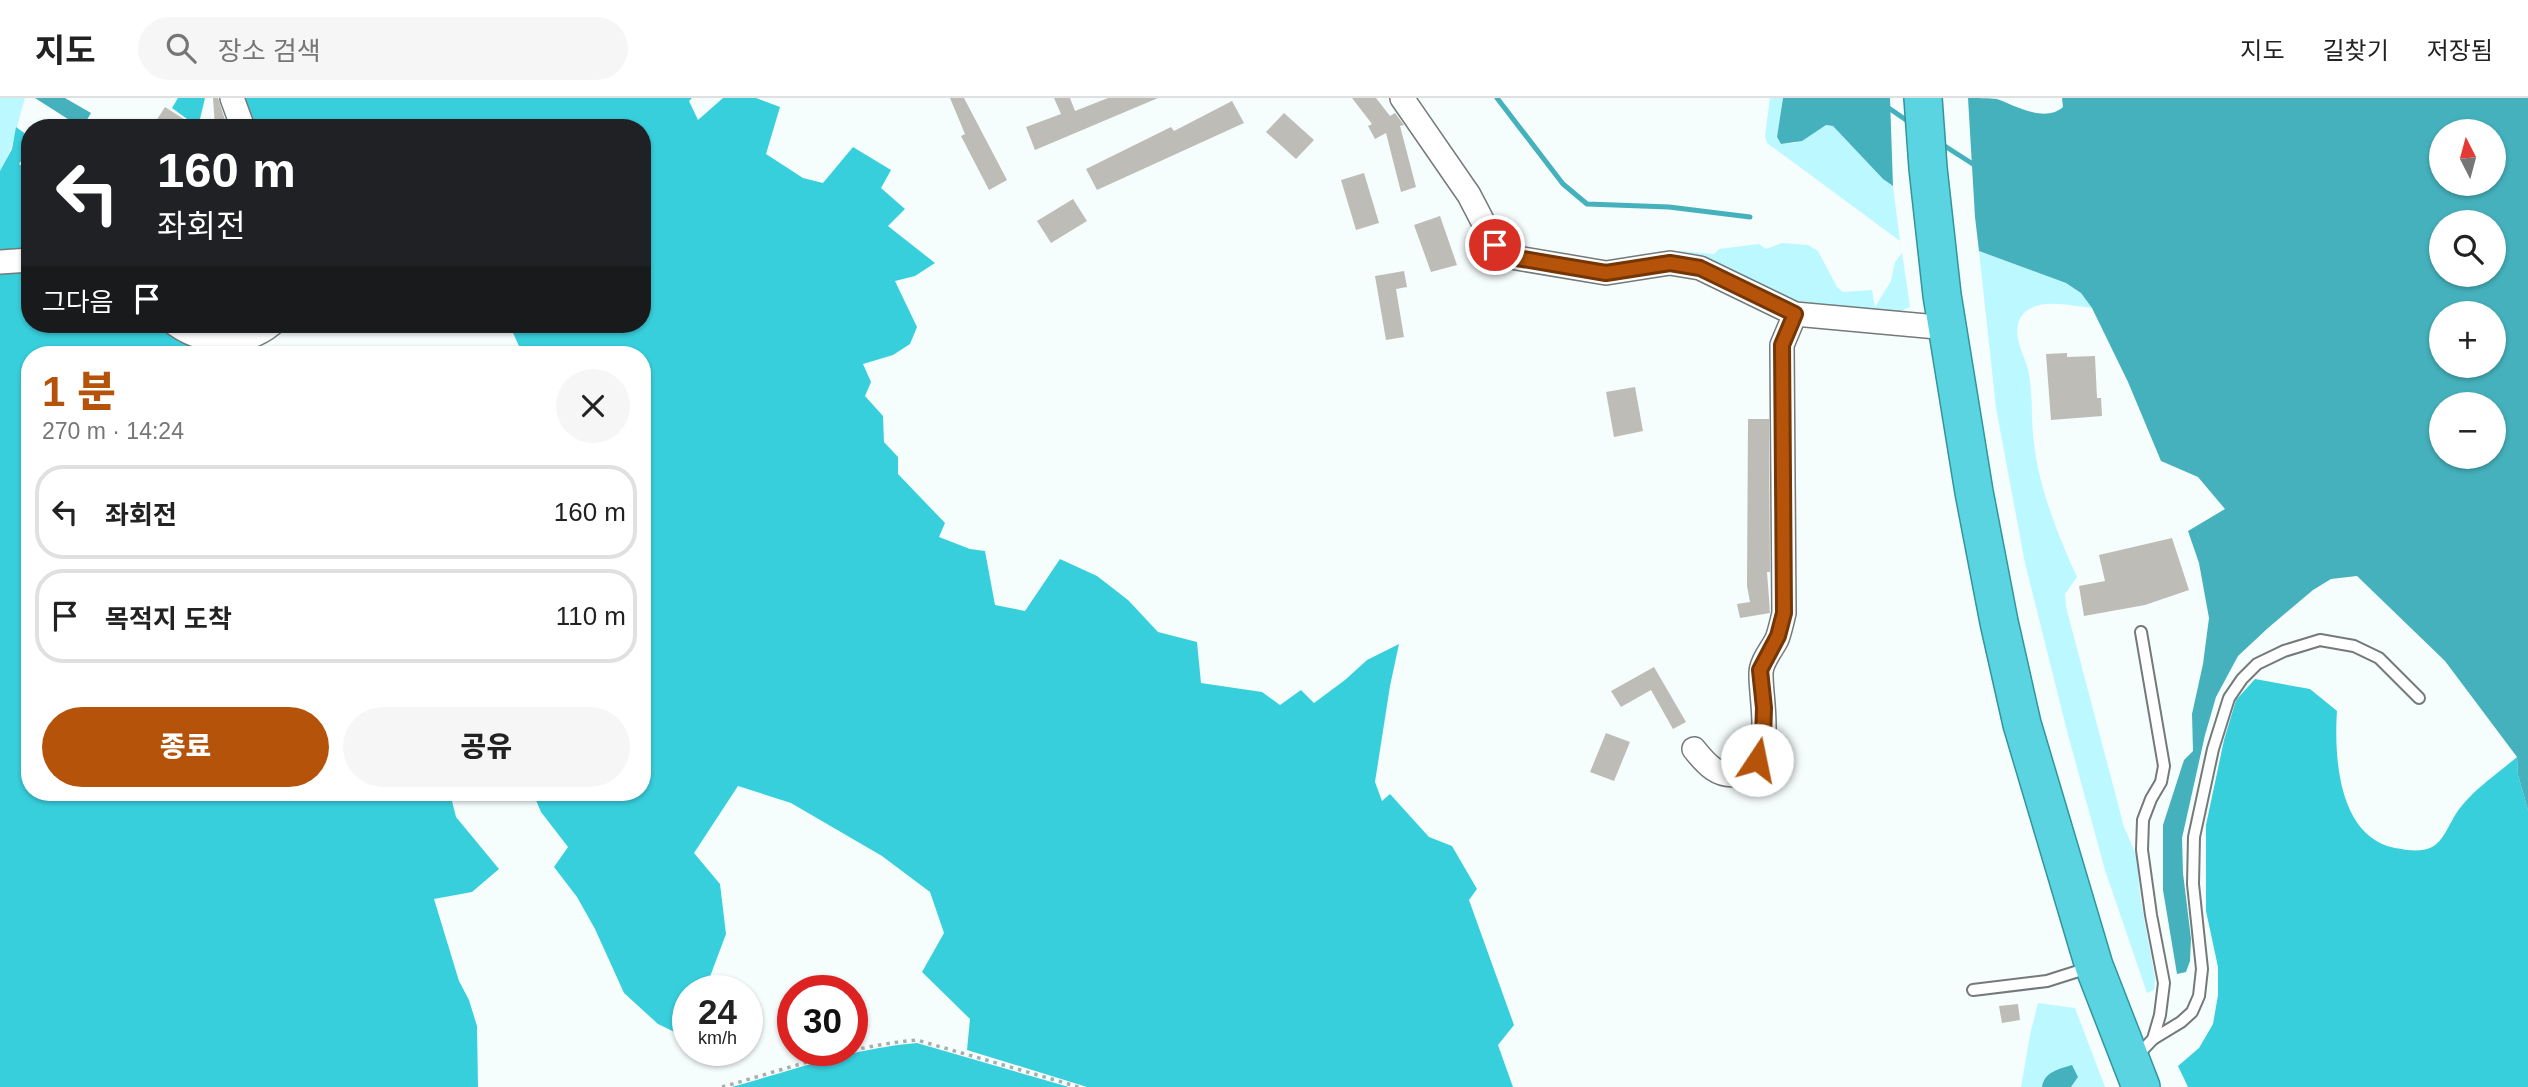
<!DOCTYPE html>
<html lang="ko">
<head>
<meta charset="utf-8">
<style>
	:root { --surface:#fff; --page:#f6f6f6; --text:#222; --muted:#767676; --line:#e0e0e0; --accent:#b45309 }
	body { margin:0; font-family:Arial,"Noto Sans KR",sans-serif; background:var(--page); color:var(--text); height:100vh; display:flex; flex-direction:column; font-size:26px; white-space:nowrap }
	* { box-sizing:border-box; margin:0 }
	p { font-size:23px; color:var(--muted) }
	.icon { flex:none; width:38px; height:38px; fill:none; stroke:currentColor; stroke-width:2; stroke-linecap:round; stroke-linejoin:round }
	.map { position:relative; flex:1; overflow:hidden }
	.panel { position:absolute; left:21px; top:248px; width:630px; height:455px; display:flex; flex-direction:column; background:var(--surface); border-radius:28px; box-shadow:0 2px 5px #0004 }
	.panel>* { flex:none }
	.hud { position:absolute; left:21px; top:21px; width:630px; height:214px; border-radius:28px; box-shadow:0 2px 5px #0004; background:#202124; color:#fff; overflow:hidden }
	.needle { width:46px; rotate:354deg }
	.controls { position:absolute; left:2429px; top:21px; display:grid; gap:14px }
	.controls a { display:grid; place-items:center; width:77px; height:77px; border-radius:50%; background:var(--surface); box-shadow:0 2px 5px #0004; font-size:35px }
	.speed { position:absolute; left:672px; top:877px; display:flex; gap:14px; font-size:35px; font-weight:700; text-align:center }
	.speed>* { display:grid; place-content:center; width:91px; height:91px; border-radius:50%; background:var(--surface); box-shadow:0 2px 5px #0004; line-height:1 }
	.speed small { font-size:18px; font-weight:400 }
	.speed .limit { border:10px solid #d22; background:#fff; color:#111 }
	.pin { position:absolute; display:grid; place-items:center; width:60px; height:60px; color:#fff; margin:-30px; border:4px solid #fff; border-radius:50%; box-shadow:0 2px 7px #0007 }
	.me { position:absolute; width:77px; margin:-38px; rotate:11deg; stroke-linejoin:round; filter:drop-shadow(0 0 5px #0008) }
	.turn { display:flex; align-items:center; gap:24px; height:147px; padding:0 21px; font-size:32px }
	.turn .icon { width:91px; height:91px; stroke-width:2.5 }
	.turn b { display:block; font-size:49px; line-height:60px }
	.then { display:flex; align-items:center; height:66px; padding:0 21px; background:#0003; gap:14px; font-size:26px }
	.round { display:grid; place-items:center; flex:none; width:74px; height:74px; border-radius:37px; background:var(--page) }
	.summary { display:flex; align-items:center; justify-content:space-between; height:119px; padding:0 21px }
	h1 { font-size:42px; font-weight:800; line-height:52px; color:var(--accent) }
	.action { display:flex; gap:14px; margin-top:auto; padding:14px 21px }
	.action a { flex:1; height:80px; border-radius:42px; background:var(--accent); color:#fff; font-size:28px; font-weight:800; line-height:80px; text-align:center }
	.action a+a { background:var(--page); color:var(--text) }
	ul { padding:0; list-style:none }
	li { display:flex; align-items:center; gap:21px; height:94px; margin:0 14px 10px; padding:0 7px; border:4px solid var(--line); border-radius:28px }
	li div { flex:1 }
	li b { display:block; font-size:26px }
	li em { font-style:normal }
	header { display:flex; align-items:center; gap:42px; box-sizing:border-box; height:98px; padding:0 35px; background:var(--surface); border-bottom:2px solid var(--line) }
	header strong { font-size:33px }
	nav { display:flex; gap:38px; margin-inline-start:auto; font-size:24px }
	.search { width:490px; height:63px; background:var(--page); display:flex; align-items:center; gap:18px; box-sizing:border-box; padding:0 24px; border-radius:38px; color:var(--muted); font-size:26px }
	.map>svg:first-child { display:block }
	.green { fill:#bcf8ff }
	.forest { fill:#38cfdd }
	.water { fill:#45b1bc; fill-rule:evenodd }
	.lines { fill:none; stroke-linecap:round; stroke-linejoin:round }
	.stream { stroke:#45b1bc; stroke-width:5 }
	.building { fill:#bebcb7 }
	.service-casing { stroke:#74797a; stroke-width:14 }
	.minor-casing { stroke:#74797a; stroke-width:26 }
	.trunk-casing { stroke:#31959f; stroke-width:40 }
	.path { stroke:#a8adae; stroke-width:3.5; stroke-dasharray:3.5 5; stroke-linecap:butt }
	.service { stroke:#fff; stroke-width:10 }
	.minor { stroke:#fff; stroke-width:23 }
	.trunk { stroke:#5ad4e0; stroke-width:37 }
	.route-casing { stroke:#753606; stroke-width:18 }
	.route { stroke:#b45309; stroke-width:12 }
</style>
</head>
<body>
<header>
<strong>지도</strong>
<div class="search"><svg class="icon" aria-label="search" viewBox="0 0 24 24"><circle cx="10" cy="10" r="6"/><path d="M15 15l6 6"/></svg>장소 검색</div>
<nav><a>지도</a><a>길찾기</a><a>저장됨</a></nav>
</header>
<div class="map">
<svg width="2528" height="989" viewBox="0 0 2528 989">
	<rect width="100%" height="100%" fill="#f6fdfd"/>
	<g class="green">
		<path d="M0 0H25C17 25 14 51 0 73Z"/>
		<path d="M1770 0H1783L1777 39 1781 46 1795 45 1826 27 1833 28 1883 81 1893 88 1900 143 1767 45 1765 38Z"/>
		<path d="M1782 145 1808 147 1818 153 1837 189 1843 194 1872 192 1875 209 1891 183 1895 164 1902 155 1910 209 1896 215 1798 208 1751 182 1726 170 1670 160 1681 153 1714 156 1719 151 1759 146 1766 151Z"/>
		<path d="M1979 153 2066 185 2081 195 2092 210C2071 208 2034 198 2021 219 2010 237 2026 259 2029 276 2033 300 2031 323 2034 346 2039 390 2059 440 2077 479L2065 496 2066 509 2124 729 2137 759 2140 798 2155 880 2154 892 2147 895 2105 772 2067 633 2025 465 1996 310Z"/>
		<path d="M2038 905 2075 910 2105 989H2071L2078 979 2043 983 2042 989H2021L2030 937Z"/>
	</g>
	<g class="forest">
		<path d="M178 0H205L198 29 172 10Z"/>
		<path d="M238 0H692L689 3 698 22 723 0H756L780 9 766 56 803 80 823 85 853 49 891 72 881 90 905 111 888 128 935 165 915 178 895 183 917 229 910 246 893 257 863 266 871 284 865 298 883 318 884 344 898 359V376L945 425 939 439 970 451 985 453 995 507 1025 513 1060 461 1097 478 1128 502 1158 534 1197 544 1201 585 1262 594 1280 607 1301 592 1314 605 1345 582 1367 562 1399 546 1390 588 1375 684 1382 703 1390 696 1429 739 1452 748 1477 791 1469 802 1514 927 1498 947 1513 989H1087L967 952 970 921 922 874 944 835 930 794 882 758 791 705 738 688 694 755 720 786 726 836 705 892H688L687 940 658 926 624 895 595 831 577 799 554 769 568 749 541 714 533 695H642V257H523L509 226H642V30H250Z"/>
		<path d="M16 29 30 39V50L19 66 30 73V159L0 161V73L12 51Z"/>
		<path d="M30 167V226H167L215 257H30V695H450L456 719 499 771 472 794 434 801 459 883 469 902 477 928 478 989H0V169Z"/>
		<path d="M2255 581 2310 591 2337 613C2334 658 2338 739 2395 750 2407 752 2420 755 2432 749 2443 743 2448 729 2454 719 2468 695 2496 677 2517 659L2518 677 2528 712V989H2188L2178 968 2199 950 2213 926 2218 897V869L2206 813V727L2224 642 2236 602Z"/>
		<path d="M917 945 1069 989H732C793 972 854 950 917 945Z"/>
	</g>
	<g class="water">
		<path d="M35 0H65L91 15 82 30Z"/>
		<path d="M1783 0H1890L1893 88 1883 81 1833 28 1826 27 1802 43 1781 46 1777 39Z"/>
		<path d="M1968 0C1977 0 1989 0 1997 1 2016 8 2045 25 2063 9L2062 0H2528V712L2518 677 2517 659 2445 563 2357 478 2331 481 2313 492 2268 530 2238 558 2216 599 2205 637 2182 740 2183 775 2191 841 2190 863 2186 874 2177 876 2163 792V727L2184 662 2193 653 2192 616 2203 566 2209 520 2199 465 2188 433 2225 411 2198 379 2161 363 2128 284 2092 210 2081 195 2066 185 1979 153 1975 119ZM2441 33H2494V86H2441ZM2441 124H2494V177H2441ZM2441 215H2494V268H2441ZM2441 306H2494V359H2441Z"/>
		<path d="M2072 967 2078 979 2071 989H2042C2044 974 2059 971 2072 967Z"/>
	</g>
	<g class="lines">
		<g class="stream">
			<path d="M1497 0 1563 86 1587 106 1669 109 1750 119"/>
			<path d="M1874 0 1912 26"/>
			<path d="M1940 45 1976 68"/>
		</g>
	</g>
	<g class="building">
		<path d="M213 0H218L227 28 215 29Z"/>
		<path d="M950 0H964L1007 82 989 92 961 38 965 36Z"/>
		<path d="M1054 0H1070L1075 13 1108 0H1158L1035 52 1026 29 1061 16Z"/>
		<path d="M1352 0H1376L1390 18 1395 15 1404 27 1400 28 1416 89 1401 94 1386 35 1375 41 1368 28 1372 26Z"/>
		<path d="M1232 3 1244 25 1097 92 1086 71 1171 29 1174 33Z"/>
		<path d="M165 9 198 30H168L156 23Z"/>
		<path d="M1284 15 1314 42 1296 61 1266 34Z"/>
		<path d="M1364 75 1379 125 1356 132 1341 82Z"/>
		<path d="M1073 101 1087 123 1051 145 1037 123Z"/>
		<path d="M1440 118 1457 167 1431 174 1414 127Z"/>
		<path d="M1404 173 1407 189 1396 191 1404 239 1386 242 1375 178Z"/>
		<path d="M2067 255V259L2095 258 2097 300H2101L2102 318 2051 322 2046 256Z"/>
		<path d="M1635 289 1643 333 1614 339 1606 294Z"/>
		<path d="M1748 321H1769L1770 474H1767L1770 514V515L1740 520 1737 506 1750 504 1747 488Z"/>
		<path d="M2172 440 2189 492 2145 507 2084 518 2079 488 2105 483 2099 457Z"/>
		<path d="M1654 569 1686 624 1673 631 1651 592 1621 609 1611 593Z"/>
		<path d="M1606 635 1630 644 1614 683 1590 674Z"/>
		<path d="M2018 906 2020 922 2002 925 1999 908Z"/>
	</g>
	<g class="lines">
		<g class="service-casing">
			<g id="service">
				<path d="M1973 892 2047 883 2088 870"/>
				<path d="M2153 941 2181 924 2192 914 2199 898 2202 871 2193 786 2194 739 2213 651 2229 600 2242 581 2257 566 2284 553 2320 542 2354 548 2379 560 2419 600"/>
				<path d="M2135 960 2153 941 2160 917 2164 885 2151 817 2142 752 2143 722 2151 701 2161 684 2164 668 2141 534"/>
			</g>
		</g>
		<g class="minor-casing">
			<g id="minor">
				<path d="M232 0 243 30"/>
				<path d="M1402 0 1469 97 1495 147 1505 158 1606 175 1670 165 1700 170 1795 216 1948 230"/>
				<path d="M0 164 30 162"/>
				<path d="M175 226C204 247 244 249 272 226"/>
				<path d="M1694 651C1706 666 1718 680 1738 676 1778 669 1760 602 1761 575 1761 564 1772 551 1777 541 1780 533 1782 524 1784 515L1782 247 1795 216"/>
			</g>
		</g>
		<g class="trunk-casing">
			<path id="trunk" d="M1923 0 1928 70 1942 197 1974 394 1999 524 2022 626 2094 868 2141 989"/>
		</g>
		<path class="path" d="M722 989C786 971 850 948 917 942L1079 989"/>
		<use href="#service" class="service"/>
		<use href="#minor" class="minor"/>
		<use href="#trunk" class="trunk"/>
	</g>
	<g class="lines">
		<g class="route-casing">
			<path id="route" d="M1495 147 1505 158 1606 175 1670 165 1700 170 1795 216 1782 247 1784 515 1778 538 1760 572 1764 610 1763 641 1757 662"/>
		</g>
		<use href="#route" class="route"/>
	</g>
</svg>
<div class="controls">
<a><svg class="needle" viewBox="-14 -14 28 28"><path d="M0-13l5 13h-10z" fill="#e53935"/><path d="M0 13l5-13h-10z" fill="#767676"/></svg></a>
<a><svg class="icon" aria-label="search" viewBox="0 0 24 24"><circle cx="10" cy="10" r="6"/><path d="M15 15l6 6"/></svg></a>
<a>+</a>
<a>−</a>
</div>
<div class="speed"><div>24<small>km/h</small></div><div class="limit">30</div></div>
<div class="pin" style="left:1495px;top:147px;background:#d93025"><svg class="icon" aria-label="arrive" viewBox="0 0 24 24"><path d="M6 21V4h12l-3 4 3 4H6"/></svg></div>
<svg class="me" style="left:1757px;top:662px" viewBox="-20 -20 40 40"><circle r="19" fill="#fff"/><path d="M0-13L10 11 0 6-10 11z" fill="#b45309"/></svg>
<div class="hud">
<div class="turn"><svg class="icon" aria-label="left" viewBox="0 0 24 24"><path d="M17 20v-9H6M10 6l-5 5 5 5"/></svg><div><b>160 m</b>좌회전</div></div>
<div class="then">그다음<svg class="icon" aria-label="arrive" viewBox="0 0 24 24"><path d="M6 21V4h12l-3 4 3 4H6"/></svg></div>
</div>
<section class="panel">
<div class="summary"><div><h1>1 분</h1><p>270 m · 14:24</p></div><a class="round"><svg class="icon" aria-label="close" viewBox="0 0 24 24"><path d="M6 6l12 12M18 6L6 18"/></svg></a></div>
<ul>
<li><svg class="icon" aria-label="left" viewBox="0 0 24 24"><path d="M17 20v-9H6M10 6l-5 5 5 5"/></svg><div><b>좌회전</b></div><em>160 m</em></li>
<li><svg class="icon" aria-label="arrive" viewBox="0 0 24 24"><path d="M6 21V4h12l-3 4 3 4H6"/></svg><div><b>목적지 도착</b></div><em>110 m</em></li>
</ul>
<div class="action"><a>종료</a><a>공유</a></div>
</section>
</div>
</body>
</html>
